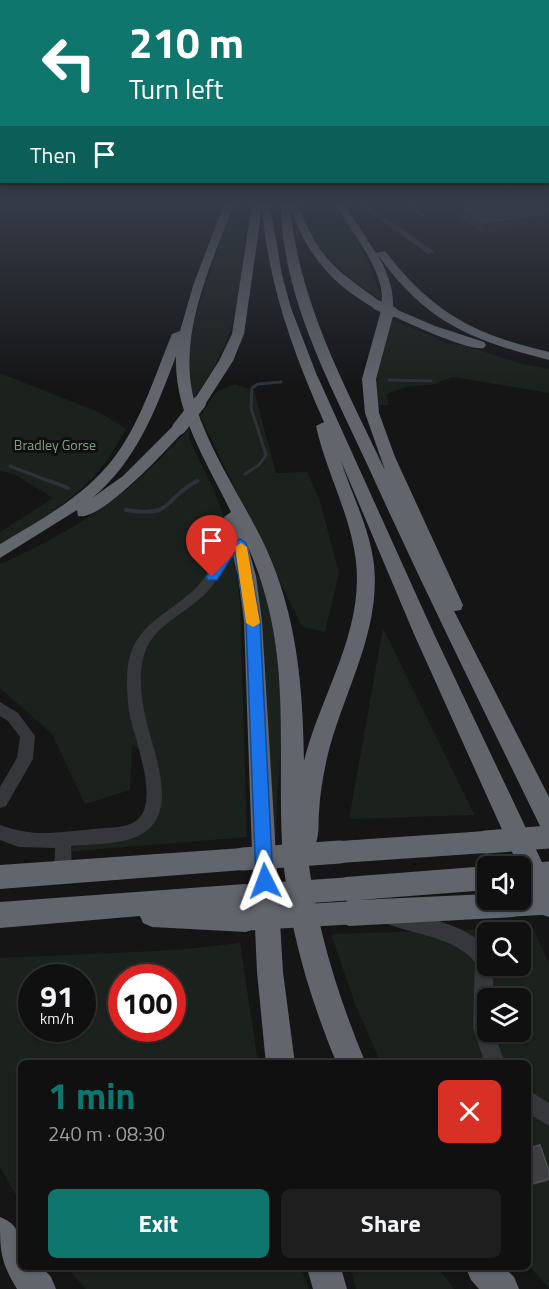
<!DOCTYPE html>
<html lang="en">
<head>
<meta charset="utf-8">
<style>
	:root { --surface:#101010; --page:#1e1e1e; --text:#f1f3f6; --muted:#9c9d9f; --line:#303030; --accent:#0f766e }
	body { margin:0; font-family:"Titillium Web",sans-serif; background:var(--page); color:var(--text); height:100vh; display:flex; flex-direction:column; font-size:22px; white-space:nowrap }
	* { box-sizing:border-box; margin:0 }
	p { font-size:20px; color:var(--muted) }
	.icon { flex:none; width:33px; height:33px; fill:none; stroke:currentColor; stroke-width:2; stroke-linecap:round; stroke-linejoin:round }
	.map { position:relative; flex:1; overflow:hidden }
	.drawer { position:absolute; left:18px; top:1060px; width:513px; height:210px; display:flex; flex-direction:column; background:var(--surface); border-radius:9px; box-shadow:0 2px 4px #0004,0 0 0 2px var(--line) }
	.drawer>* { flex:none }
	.hud { position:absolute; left:0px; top:0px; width:549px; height:183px; box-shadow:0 2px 4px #0004,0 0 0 2px var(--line); background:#0f766e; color:#fff; overflow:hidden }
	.fabs { position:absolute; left:477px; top:856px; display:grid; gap:12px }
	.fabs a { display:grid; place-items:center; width:54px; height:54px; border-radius:9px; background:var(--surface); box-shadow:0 2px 4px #0004,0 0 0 2px var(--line); font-size:30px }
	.speed { position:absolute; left:18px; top:964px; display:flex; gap:12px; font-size:30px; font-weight:700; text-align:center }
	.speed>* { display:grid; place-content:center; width:78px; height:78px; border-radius:50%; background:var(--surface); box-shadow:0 2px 4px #0004,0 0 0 2px var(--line); line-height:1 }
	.speed small { font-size:15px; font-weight:400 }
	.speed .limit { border:9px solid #d22; background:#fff; color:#111 }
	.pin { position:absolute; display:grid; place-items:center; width:51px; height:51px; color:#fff; margin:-62px -26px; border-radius:50% 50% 50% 0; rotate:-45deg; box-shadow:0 0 6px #0007 }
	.pin .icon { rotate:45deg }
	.me { position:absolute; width:66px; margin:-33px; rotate:357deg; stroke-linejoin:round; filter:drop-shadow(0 0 4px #0008) }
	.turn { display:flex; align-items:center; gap:21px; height:126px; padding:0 30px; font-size:27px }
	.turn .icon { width:78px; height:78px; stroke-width:2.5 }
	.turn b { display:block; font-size:42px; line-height:51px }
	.then { display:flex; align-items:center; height:57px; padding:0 30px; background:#0003; gap:12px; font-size:22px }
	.round { display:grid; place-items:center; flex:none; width:63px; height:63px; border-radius:9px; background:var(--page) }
	.head { display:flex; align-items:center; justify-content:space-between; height:102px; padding:0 30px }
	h1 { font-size:36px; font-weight:700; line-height:45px; color:var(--accent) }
	.action { display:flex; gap:12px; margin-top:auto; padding:12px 30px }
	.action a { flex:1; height:69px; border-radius:9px; background:var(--accent); color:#fff; font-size:24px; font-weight:700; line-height:69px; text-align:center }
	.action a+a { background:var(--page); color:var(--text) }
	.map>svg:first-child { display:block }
	.green { fill:#1b211c; fill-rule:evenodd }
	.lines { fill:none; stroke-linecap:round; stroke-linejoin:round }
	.stream-far1 { stroke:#2c3339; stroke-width:3 }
	.stream { stroke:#2c3339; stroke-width:4 }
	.minor { fill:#36373b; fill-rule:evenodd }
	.highway { fill:#62656c; fill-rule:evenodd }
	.highway-bridge-far2 { stroke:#62656c; stroke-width:10 }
	.highway-bridge-far1 { stroke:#62656c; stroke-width:14 }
	.highway-bridge { stroke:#62656c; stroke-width:23 }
	.wall { fill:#313134 }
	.shaded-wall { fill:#202022 }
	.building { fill:#3e3e42; stroke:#4e5054; stroke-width:1.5 }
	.route { fill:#1a73e8; stroke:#114b97; stroke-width:1.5 }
	.slow { fill:#f59e0b }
	.labels { text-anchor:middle; stroke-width:6; stroke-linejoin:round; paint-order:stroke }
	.far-park-label { font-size:14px; fill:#809f82; stroke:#101011 }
</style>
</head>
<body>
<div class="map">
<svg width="549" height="1289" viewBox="0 0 549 1289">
	<rect width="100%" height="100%" fill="#151516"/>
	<g class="green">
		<path d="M233 204H245C242 283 243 334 192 400L189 387 190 331Z"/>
		<path d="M302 204H337L363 248 383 301C348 278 308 249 302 204Z"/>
		<path d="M389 316 398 323 433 336 443 343 463 345 522 364 549 369V393L452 377 432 385 409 386 386 394 389 405H376L373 389Z"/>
		<path d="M0 373 101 413 126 429C118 442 111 456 101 468 80 495 31 529 0 543V532L53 498 14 474 0 471Z"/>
		<path d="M235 384 254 391 276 473 307 472 319 498 339 572 325 632 302 627 200 416 217 391Z"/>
		<path d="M189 429V439C202 467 232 518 227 547L235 560 240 602 247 837 65 852 79 843 143 829 151 758 132 745 130 790 85 804 52 734 0 688V564C48 543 92 518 132 485 152 468 170 448 189 429Z"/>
		<path d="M254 570 262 581 282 652V738L277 797 276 834H271Z"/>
		<path d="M383 628 474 814V815L349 819Z"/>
		<path d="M533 928 549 963V1288L528 1265V1064L381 1063 355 1004 331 934ZM488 933H520V966H488ZM488 999H520V1032H488Z"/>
		<path d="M240 943 258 1063 21 1064V1204L0 1167V958L177 950ZM32 978H82V1029H32ZM122 978H172V1029H122Z"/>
		<path d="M67 1268H301L309 1289H86Z"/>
		<path d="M351 1268H438L454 1289H356Z"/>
	</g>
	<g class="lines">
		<g class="stream-far1">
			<path d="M389 380 431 381"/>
			<path d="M10 466 54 483"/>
			<path d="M245 474 259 465 266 455 251 408 252 388 258 384 281 382"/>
			<path d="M194 483 198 481"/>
		</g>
		<g class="stream">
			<path d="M50 481 68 488"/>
			<path d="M126 510C175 518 162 499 197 481"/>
		</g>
		<g class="minor">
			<path d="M359 204H366L435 252 428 254Z"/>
			<path d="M404 204H411L427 216 422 217Z"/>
			<path d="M240 539 246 543C240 550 233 556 228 563 220 574 213 587 203 596 184 614 154 626 145 652 138 672 141 696 145 715 153 754 186 822 130 839 112 845 90 844 71 846L72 872 69 878 63 880 57 878 54 872 55 848 19 847 0 840V825C36 838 57 832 94 829 108 827 126 829 137 820 161 801 133 736 129 711 127 693 125 673 130 656 139 623 172 611 195 589 210 575 219 545 240 539Z"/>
			<path d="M0 702 18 713 35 736 33 759 6 806 0 808V787L17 758 20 737 8 721 0 716Z"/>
			<path d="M391 908C422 917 465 923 488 949V966H493V999H488V1032H494L505 1064H485L473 1027 475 962C453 936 414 935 385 923L382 917 385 911Z"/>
			<path d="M528 1090 549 1103V1126L528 1113Z"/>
		</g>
		<g class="highway">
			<path d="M224 204H234C211 265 177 334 194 400L219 361 232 334 252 205 270 204 282 275 291 308 316 373 434 634 549 877V917L540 914 414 634 341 461C352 495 370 529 374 565 381 633 342 694 327 758 323 776 320 794 319 812 318 824 320 836 314 848L307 851C316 926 337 994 366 1064H337C308 994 286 920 282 843 277 737 293 649 248 547L256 576 262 621 283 972 295 1064H266L257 972 255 928 246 932 152 927 143 923 140 916 0 928V902L245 884 253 887V865L243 870 0 889V865L243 848 252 852 244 621 238 576 224 517 231 512C207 462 174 413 176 356 156 409 137 461 92 498L123 476 174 425H184L186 428 184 431C167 449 101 522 78 516L77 510 0 558V544C42 519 87 495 116 455 142 419 155 375 172 334L180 331 193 286ZM262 207C268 284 293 352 324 422L316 426C326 472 351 515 356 562 364 632 320 696 304 761 303 686 297 615 265 546 243 500 212 456 196 407L204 406 206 403 233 361 244 334ZM254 905V910L248 907Z"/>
			<path d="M281 204H298C320 262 335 268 382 303 384 267 351 234 336 204H344L376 253 385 251C433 313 473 334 549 352V360C470 340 426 322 377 254 387 270 394 290 393 308L435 326 484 342 486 345 484 348C468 351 410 324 393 316L376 379 379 413 395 457 463 605 461 610 454 611 549 797V832L541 828C482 707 423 587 367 464 329 381 282 297 281 204ZM290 206C303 246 325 277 361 300 368 304 373 310 382 307L362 379 365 413 385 470C344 384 299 302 290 206Z"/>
			<path d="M486 831 494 834 498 842 494 850 486 853 340 863 331 860 328 852 331 844 340 841Z"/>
			<path d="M488 866 490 867H488V890L358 900 488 894V900H520V896L526 905 522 914 513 917 349 926 340 922 336 913 340 904 348 901 337 897 333 889 337 881 346 877Z"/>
			<path d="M0 1217C24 1226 21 1245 21 1268H43L51 1277 56 1289H17C0 1261 0 1250 0 1217Z"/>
			<path d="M307 1268H341L347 1289H313Z"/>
			<path d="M466 1268H505L514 1277 519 1289H479L471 1280Z"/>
		</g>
		<path class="highway-bridge-far2" d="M377 305 393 312"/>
		<path class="highway-bridge-far1" d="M179 428 199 403"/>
		<g class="highway-bridge">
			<path d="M486 842 549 837"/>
			<path d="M243 859 340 852"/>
			<path d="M520 876 549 873"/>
			<path d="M245 896 346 889"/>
			<path d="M513 905 549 903"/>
			<path d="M246 919 349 913"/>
		</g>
	</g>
	<g class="wall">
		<path d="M475 204H536L546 210 545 213V214L543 224 483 233 460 217 462 207 474 205Z"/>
		<path d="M528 1148 549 1171V1180L546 1182 528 1186Z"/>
	</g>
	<path class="shaded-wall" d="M546 210 543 224 483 233 485 222Z"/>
	<g class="building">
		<path d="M475 204H536L546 210 540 211 545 214 485 222 462 207 477 205Z"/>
		<path d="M540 1145 549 1171V1179L531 1184 528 1174V1148Z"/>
	</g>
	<linearGradient id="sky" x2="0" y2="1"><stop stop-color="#0c0c0c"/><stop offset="0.53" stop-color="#353b47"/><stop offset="1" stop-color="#353b47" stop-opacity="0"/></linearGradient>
	<rect width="549" height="384" fill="url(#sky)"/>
	<path class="route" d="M240 539 246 543 260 621 273 881 271 887 265 889 258 887 256 881 246 621 235 552 217 580H208L206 577 227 546Z"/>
	<path class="slow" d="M241 543 247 547 260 623 253 627 246 623 235 547Z"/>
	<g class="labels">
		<g class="far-park-label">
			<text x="55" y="450">Bradley Gorse</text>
		</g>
	</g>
</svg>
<div class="fabs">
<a><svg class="icon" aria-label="sound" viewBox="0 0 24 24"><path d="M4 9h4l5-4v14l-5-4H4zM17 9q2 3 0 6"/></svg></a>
<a><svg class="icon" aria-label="search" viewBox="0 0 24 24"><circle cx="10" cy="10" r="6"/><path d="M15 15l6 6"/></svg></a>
<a><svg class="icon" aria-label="layers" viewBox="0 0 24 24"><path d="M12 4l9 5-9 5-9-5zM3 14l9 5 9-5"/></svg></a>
</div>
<div class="speed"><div>91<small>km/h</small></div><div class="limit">100</div></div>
<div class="pin" style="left:212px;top:577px;background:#d93025"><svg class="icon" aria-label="arrive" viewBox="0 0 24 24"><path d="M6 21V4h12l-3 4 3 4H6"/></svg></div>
<svg class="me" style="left:265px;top:881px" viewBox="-20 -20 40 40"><path d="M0-17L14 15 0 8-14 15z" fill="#1a73e8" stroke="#fff" stroke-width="4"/></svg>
<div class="hud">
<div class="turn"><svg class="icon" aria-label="left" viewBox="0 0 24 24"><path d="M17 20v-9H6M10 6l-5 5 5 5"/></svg><div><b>210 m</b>Turn left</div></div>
<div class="then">Then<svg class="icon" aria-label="arrive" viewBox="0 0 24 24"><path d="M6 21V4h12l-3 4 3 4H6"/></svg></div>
</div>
<section class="drawer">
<div class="head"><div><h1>1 min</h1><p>240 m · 08:30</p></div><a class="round" style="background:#d93025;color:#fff"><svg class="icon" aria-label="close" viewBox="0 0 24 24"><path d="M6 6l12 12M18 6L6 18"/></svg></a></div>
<div class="action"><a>Exit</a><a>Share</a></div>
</section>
</div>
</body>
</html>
